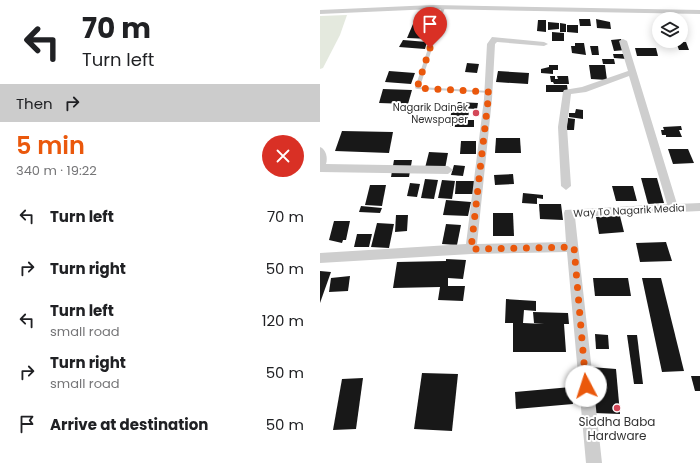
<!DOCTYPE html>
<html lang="en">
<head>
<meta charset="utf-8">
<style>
	:root { --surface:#fff; --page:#f6f6f6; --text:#202124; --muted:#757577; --accent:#ea580c }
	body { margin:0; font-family:Poppins,sans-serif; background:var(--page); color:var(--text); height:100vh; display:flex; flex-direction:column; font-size:15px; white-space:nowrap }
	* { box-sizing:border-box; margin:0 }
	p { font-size:13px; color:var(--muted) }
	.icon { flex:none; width:22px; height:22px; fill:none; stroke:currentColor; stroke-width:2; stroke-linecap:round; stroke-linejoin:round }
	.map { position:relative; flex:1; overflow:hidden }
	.details { display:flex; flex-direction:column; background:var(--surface); width:320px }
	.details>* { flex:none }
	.guide { background:#fff; color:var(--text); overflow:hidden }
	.fabs { position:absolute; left:332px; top:12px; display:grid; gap:8px }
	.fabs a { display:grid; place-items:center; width:36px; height:36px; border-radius:50%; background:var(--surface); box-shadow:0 2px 10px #0003; font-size:20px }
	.pin { position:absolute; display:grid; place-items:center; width:34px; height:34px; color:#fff; margin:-41px -17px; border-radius:50% 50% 50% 0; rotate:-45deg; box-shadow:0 0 4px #0007 }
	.pin .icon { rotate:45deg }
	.me { position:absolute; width:44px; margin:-22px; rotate:355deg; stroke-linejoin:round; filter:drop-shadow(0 0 3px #0008) }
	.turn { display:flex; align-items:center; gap:14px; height:84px; padding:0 16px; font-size:18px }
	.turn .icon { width:52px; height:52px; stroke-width:2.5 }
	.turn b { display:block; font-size:28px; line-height:34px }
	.then { display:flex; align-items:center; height:38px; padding:0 16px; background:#0003; gap:8px; font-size:15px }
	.round { display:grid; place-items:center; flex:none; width:42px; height:42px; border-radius:21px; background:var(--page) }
	.headline { display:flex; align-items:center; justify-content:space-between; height:68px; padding:0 16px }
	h1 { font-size:24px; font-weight:600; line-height:30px; color:var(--accent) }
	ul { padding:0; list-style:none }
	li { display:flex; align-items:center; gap:12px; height:52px; padding:0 16px }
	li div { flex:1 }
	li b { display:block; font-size:15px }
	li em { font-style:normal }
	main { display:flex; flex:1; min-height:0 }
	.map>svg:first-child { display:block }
	.green { fill:#e4e9de }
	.building { fill:#181818 }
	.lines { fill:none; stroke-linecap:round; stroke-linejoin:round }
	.lane { fill:#cecece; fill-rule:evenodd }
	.street { fill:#cecece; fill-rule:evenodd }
	.route { stroke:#ea580c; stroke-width:7; stroke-dasharray:0 12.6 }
	.poi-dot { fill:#d44758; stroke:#fff; stroke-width:1.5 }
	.labels { text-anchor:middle; stroke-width:4; stroke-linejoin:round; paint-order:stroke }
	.poi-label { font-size:10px; fill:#313131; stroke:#fff; text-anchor:end }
	.street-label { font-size:10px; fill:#313131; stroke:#fff }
	.near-poi-label { font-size:12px; fill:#313131; stroke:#fff }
</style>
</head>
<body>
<main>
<section class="details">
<div class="guide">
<div class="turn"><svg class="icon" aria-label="left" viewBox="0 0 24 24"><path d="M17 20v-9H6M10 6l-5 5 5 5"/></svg><div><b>70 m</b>Turn left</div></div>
<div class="then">Then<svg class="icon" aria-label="right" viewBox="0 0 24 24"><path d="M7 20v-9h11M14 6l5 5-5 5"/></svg></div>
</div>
<div class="headline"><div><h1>5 min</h1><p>340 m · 19:22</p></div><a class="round" style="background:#d93025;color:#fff"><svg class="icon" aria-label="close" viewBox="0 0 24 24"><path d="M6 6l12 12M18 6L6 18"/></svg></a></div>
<ul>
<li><svg class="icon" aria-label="left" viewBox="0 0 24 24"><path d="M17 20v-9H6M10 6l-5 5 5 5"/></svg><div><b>Turn left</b></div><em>70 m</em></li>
<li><svg class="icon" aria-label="right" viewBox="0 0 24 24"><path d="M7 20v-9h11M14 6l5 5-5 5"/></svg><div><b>Turn right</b></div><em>50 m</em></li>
<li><svg class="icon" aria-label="left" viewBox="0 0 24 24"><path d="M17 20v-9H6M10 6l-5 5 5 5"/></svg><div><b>Turn left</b><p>small road</p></div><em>120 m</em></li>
<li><svg class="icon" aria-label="right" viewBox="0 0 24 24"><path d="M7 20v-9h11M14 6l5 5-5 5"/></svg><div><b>Turn right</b><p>small road</p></div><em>50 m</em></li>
<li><svg class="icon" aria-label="arrive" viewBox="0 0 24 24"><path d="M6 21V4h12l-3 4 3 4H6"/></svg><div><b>Arrive at destination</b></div><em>50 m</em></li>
</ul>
</section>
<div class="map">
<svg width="380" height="463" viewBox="0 0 380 463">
	<rect width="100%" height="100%" fill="#fff"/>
	<path class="green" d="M27 15 20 35 3 68 0 69V16Z"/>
	<g class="building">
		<path d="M259 19H270L271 26H260Z"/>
		<path d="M276 19 290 22 291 29 277 28Z"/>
		<path d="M218 20H226V32L217 31Z"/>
		<path d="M228 22 239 23V29L228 30Z"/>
		<path d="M240 23 246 24V32H240Z"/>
		<path d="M93 24 116 25 111 39 87 38Z"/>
		<path d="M247 25H258V33L247 32Z"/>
		<path d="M232 32 244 33V41H232Z"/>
		<path d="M301 39 305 50 294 51 291 40Z"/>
		<path d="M83 40 107 42 105 49 79 47Z"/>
		<path d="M356 42H366L369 50H359Z"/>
		<path d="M255 43H264L266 55 252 53 251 46H255Z"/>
		<path d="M270 46H278L279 55H272Z"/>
		<path d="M315 48H336L338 56H317Z"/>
		<path d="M293 54H306L307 59 294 58Z"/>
		<path d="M282 59H294L295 64H283Z"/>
		<path d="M147 63 159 64 157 73 145 72Z"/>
		<path d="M229 65H238V70H233V74L221 73V69L229 67Z"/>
		<path d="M269 65H285L287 80 271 79Z"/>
		<path d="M69 71 95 73 91 84 65 82Z"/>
		<path d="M178 71 209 73 208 84 176 82Z"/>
		<path d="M230 76H235V79H238L237 76H248L249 84H234L233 82H231Z"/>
		<path d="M226 85H247L248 92H226Z"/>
		<path d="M63 89 92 90 88 104 59 103Z"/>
		<path d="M138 102 158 103 157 109 136 108Z"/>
		<path d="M256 109 263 110V119L249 117V113H255Z"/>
		<path d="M132 110 149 111 148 119 130 118Z"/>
		<path d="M248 118 255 119 254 130H246Z"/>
		<path d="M131 120H154V127H130Z"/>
		<path d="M361 126 362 130H359L362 137H346V135H342L341 130H344L343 127Z"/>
		<path d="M22 131 73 132 69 153 15 151Z"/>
		<path d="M176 138H200L201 153H175Z"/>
		<path d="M141 141H156V154H140Z"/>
		<path d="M348 149H368L374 163 353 164Z"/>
		<path d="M109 152 128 153 125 169 105 168Z"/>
		<path d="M74 160H92L89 177H71Z"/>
		<path d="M134 165 145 166 143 176 131 175Z"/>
		<path d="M193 174 194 184 175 185 174 175Z"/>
		<path d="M321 178H337L344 203 328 204Z"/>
		<path d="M105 179 118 180 114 199 101 198Z"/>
		<path d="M122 180 135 181 132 199 118 198Z"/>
		<path d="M136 181H155L154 194H135Z"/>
		<path d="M90 183 100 184 97 197 87 196Z"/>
		<path d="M50 185H66L62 206 45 205Z"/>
		<path d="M292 186H313L317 201H296Z"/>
		<path d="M203 193 223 195V199L217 198V204L202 203Z"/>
		<path d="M126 200 151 202 148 216 123 215Z"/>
		<path d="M219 204H241L243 220 220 219Z"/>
		<path d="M41 206 62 208 60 213 39 212Z"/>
		<path d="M173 213H193L194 236H173Z"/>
		<path d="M76 215H88L87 231 75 232Z"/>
		<path d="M300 216 304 232 279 234 276 217Z"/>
		<path d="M14 221H30L26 240H23L22 243 9 240Z"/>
		<path d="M57 223 74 224 69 248 51 247Z"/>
		<path d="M126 224 141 225 137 245 122 244Z"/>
		<path d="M37 234H52L49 247H34Z"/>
		<path d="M346 242 352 261 320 262 316 243Z"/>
		<path d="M126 259 146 260 143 279 128 278V286H145L143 301 118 300 120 287 73 288 77 262 126 261Z"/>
		<path d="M0 271 11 272 0 303Z"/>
		<path d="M30 276 28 291 9 292 11 278Z"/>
		<path d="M273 278H308L311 296H275Z"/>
		<path d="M322 278H341L364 371 342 372Z"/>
		<path d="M186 299 216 301V311L204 310 203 323 224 324 214 323 213 312 248 313 249 324H244L246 352H193V323H185Z"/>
		<path d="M275 334 288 335 289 349H276Z"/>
		<path d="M307 335H317L323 384H314Z"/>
		<path d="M271 367 296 369 300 414 274 413Z"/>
		<path d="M102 373 138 374 132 431 94 429Z"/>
		<path d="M371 376H380V391H375Z"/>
		<path d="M43 378 36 429 13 430 22 379Z"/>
		<path d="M251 387 253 404 196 409 195 392Z"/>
	</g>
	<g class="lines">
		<path class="lane" d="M122 6 125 7 100 87 169 91 171 92V93L97 89 95 88Z"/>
		<g class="street">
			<path d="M113 5 380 10V14L113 9 0 14V10Z"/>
			<path d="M172 37 224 42 228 44 224 46 177 42 175 44 172 99 157 244 246 242 244 213 245 210 347 204 309 76 266 92 251 94 247 127 251 186 246 190 241 186 238 127 243 92 244 90 262 87 308 71 299 41 303 39 307 41 357 204 380 203V211L255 217 282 463H266L247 252 151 254 0 263V253L146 244 164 99 167 44Z"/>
			<path d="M0 147C6 149 8 158 6 164L128 166 133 170 128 174 0 172Z"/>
		</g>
	</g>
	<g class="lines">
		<path class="route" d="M110 48 97 88 169 92 151 249 254 247 266 386"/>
	</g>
	<g class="poi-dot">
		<circle cx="156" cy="113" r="4"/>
		<circle cx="297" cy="408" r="4"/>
	</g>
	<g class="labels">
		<g class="poi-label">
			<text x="148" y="111">Nagarik Dainek<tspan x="148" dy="12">Newspaper</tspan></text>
		</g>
		<g class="street-label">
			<text transform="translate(309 210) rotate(-3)" y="4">Way To Nagarik Media</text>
		</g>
		<g class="near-poi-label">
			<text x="297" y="426">Siddha Baba<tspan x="297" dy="14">Hardware</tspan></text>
		</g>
	</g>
</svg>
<div class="fabs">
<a><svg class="icon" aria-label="layers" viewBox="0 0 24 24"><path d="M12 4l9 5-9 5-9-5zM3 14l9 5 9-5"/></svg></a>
</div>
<div class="pin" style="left:110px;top:48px;background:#d93025"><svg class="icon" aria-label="arrive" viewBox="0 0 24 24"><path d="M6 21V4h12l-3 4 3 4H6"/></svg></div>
<svg class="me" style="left:266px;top:386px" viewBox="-20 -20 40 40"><circle r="19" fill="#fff"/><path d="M0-13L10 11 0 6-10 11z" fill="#ea580c"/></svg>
</div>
</main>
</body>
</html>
